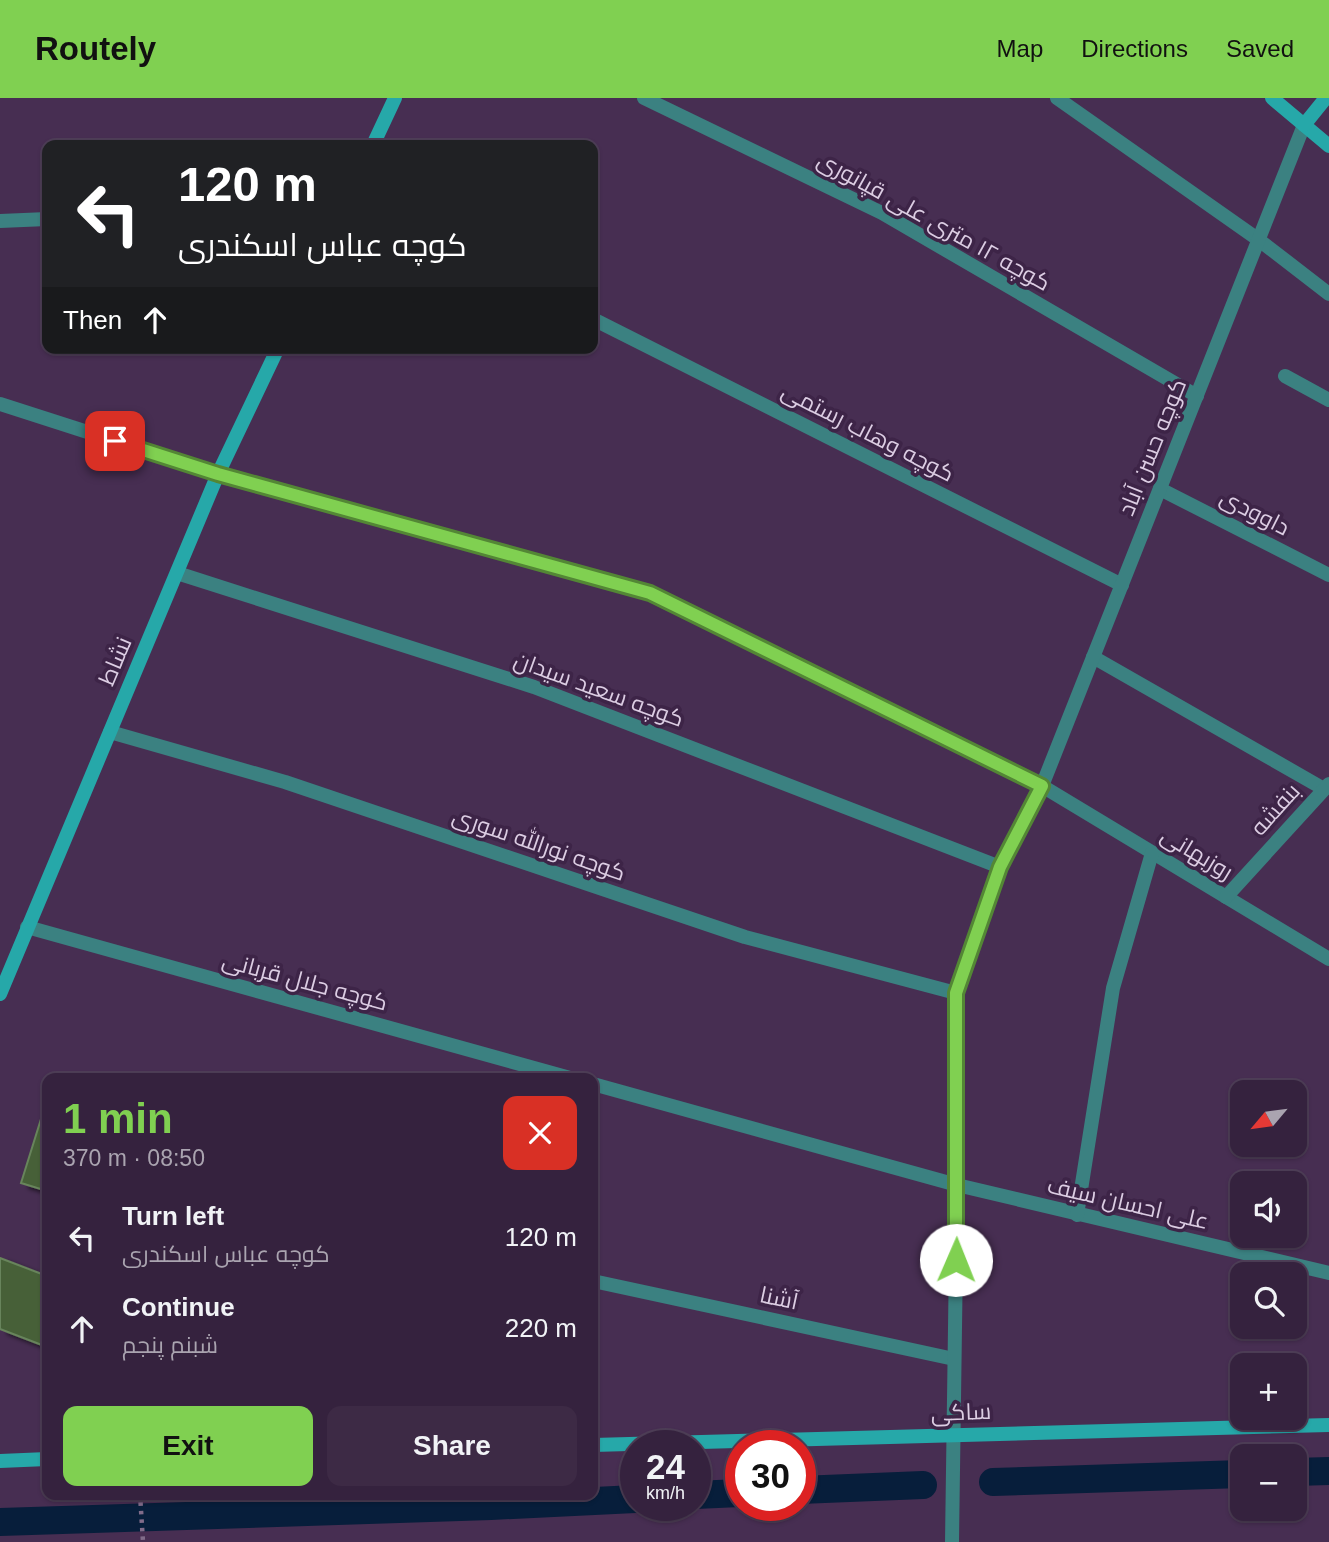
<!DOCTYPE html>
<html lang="en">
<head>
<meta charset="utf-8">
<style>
	:root { --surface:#35223e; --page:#3d2a45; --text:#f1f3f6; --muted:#aaa4b0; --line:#4f3f58; --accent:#80d051 }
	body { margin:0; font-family:Arial,Cairo,sans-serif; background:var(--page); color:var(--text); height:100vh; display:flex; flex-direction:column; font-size:26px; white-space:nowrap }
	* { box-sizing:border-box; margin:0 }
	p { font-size:23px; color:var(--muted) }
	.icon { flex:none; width:38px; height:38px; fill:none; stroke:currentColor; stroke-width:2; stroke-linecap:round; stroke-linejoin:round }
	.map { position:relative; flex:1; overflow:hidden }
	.sheet { position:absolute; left:42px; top:975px; width:556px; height:427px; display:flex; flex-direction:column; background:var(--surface); border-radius:14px; box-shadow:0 2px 5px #0004,0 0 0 2px var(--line) }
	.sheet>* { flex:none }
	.banner { position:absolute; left:42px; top:42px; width:556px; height:214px; border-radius:14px; box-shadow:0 2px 5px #0004,0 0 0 2px var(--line); background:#202124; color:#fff; overflow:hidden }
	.needle { width:46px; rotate:241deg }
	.fabs { position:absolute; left:1230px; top:982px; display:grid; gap:14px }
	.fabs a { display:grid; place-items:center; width:77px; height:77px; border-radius:14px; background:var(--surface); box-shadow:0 2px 5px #0004,0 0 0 2px var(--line); font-size:35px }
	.speed { position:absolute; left:620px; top:1332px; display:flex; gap:14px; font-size:35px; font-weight:700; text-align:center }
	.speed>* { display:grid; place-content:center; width:91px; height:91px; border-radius:50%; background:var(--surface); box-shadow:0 2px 5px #0004,0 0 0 2px var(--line); line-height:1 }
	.speed small { font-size:18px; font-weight:400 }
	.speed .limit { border:10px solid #d22; background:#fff; color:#111 }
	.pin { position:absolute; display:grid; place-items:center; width:60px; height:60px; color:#fff; margin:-30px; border-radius:14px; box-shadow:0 4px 10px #0006 }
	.me { position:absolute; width:77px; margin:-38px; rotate:1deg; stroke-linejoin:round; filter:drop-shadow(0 0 5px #0008) }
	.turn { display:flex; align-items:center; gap:24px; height:147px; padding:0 21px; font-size:32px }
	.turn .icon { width:91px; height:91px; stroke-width:2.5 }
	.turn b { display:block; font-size:49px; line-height:60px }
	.then { display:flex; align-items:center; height:66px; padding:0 21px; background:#0003; gap:14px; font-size:26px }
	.round { display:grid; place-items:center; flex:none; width:74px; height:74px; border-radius:14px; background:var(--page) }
	.head { display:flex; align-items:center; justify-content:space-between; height:119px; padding:0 21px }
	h1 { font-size:42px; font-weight:800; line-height:52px; color:var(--accent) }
	.button { display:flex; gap:14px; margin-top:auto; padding:14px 21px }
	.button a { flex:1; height:80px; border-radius:14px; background:var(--accent); color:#111; font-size:28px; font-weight:800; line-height:80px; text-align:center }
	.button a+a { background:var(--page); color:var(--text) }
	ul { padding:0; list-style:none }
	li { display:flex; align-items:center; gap:21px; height:91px; padding:0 21px }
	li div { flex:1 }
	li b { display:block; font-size:26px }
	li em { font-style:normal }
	header { display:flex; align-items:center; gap:42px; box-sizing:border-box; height:98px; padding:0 35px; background:var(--accent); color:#111 }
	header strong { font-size:33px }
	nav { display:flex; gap:38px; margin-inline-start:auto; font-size:24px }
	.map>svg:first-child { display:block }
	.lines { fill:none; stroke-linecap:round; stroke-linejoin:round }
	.canal { stroke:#071e3b; stroke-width:28 }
	.building { fill:#466139; stroke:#68845b; stroke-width:2; filter:url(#shadow) }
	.path { stroke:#816c8a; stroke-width:4.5; stroke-dasharray:3.5 5; stroke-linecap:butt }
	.street { stroke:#3b8181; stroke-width:14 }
	.secondary { stroke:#26a8a9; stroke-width:14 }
	.route-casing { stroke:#538735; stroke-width:18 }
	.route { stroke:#80d051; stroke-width:12 }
	.labels { text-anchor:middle; stroke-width:7; stroke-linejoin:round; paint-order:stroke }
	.street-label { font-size:23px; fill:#dccde3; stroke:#3d2447 }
</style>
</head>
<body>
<header>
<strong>Routely</strong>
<nav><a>Map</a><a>Directions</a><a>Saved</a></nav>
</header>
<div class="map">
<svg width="1329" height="1444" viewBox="0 0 1329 1444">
	<defs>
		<filter id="shadow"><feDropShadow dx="8" dy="4.5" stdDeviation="2" flood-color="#0009"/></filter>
	</defs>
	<rect width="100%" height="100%" fill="#472e52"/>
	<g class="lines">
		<g class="canal">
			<path d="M1295 1374 1329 1373"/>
			<path d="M993 1384 1242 1376"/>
			<path d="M800 1392 923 1387"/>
			<path d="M695 1397 740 1395"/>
			<path d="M0 1424 491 1408 635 1401"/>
		</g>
	</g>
	<g class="building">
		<path d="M41 1021 47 1023V1093L21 1085Z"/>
		<path d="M0 1160 47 1178V1249L0 1231Z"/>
	</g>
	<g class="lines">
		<path class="path" d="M140 1396 143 1444"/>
		<g class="street">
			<path d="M644 0 882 115 1197 298"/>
			<path d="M1057 0 1259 142 1329 196"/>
			<path d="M0 123 47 121"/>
			<path d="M593 221 1122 487"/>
			<path d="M1285 278 1329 302"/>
			<path d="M0 306 218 376 650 495 1042 688 1329 861"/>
			<path d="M1160 391 1329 477"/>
			<path d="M177 475 534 589 1000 769"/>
			<path d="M1093 559 1324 691"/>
			<path d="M110 634 285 684 745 839 956 895"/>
			<path d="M1226 799 1329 686"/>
			<path d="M27 829 570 980"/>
			<path d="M593 986 957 1087 1329 1175"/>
			<path d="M1077 1117 1113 890 1152 755"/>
			<path d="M593 1183 954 1261"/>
			<path d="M952 1444 957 1087 956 895 1000 769 1042 688 1304 27"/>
		</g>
		<g class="secondary">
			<path d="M1272 0 1329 48"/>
			<path d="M1304 27 1325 1"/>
			<path d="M373 47 395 0"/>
			<path d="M0 896 218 376 278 250"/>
			<path d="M593 1347 1329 1327"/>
			<path d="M0 1363 47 1361"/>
		</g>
	</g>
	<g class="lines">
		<g class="route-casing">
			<path id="route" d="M115 343 218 376 650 495 1042 688 1000 769 956 895V1162"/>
		</g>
		<use href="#route" class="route"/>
	</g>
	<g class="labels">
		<g class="street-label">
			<text transform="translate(934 123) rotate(29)" y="8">کوچه ۱۲ متری علی قپانوری</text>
			<text transform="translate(868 334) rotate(27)" y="8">کوچه وهاب رستمی</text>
			<text transform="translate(1152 349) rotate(-68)" y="8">کوچه حسن آباد</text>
			<text transform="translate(1255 414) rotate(27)" y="8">داوودی</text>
			<text transform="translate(115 563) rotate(-67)" y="8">نشاط</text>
			<text transform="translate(599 591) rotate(20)" y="8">کوچه سعید سیدان</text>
			<text transform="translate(1275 711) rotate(-48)" y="8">بنفشه</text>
			<text transform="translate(539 746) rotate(19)" y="8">کوچه نورالله سوری</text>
			<text transform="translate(1197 755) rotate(31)" y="8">روزبهانی</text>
			<text transform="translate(305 883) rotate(15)" y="8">کوچه جلال قربانی</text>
			<text transform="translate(1128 1105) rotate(13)" y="8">علی احسان سیف</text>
			<text transform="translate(779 1200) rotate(12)" y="8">آشنا</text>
			<text transform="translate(961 1314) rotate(-2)" y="8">ساکی</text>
		</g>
	</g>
</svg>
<div class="fabs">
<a><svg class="needle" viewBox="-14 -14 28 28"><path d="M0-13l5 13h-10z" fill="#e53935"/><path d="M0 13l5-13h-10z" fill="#aaa4b0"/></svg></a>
<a><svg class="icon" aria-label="sound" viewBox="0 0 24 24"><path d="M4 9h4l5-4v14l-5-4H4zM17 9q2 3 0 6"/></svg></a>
<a><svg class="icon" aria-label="search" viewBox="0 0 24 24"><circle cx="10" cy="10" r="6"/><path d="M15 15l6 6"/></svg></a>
<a>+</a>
<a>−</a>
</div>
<div class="speed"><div>24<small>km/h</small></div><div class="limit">30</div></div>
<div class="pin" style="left:115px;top:343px;background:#d93025"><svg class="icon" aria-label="arrive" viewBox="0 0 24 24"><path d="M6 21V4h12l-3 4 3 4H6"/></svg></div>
<svg class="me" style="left:956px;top:1162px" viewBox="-20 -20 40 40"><circle r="19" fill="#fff"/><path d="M0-13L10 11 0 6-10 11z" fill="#80d051"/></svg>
<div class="banner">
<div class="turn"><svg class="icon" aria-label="left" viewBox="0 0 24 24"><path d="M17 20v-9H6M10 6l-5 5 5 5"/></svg><div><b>120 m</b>کوچه عباس اسکندری</div></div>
<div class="then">Then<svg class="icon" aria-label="ahead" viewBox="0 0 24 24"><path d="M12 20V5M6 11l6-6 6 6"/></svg></div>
</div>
<section class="sheet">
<div class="head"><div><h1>1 min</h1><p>370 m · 08:50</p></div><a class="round" style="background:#d93025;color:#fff"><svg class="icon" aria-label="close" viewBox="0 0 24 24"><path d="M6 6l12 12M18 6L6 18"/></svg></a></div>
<ul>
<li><svg class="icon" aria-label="left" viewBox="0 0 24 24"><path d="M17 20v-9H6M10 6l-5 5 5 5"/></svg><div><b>Turn left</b><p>کوچه عباس اسکندری</p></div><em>120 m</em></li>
<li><svg class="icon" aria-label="ahead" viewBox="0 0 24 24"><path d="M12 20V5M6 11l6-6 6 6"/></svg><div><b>Continue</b><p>شبنم پنجم</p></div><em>220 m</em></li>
</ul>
<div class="button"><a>Exit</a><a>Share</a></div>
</section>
</div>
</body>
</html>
